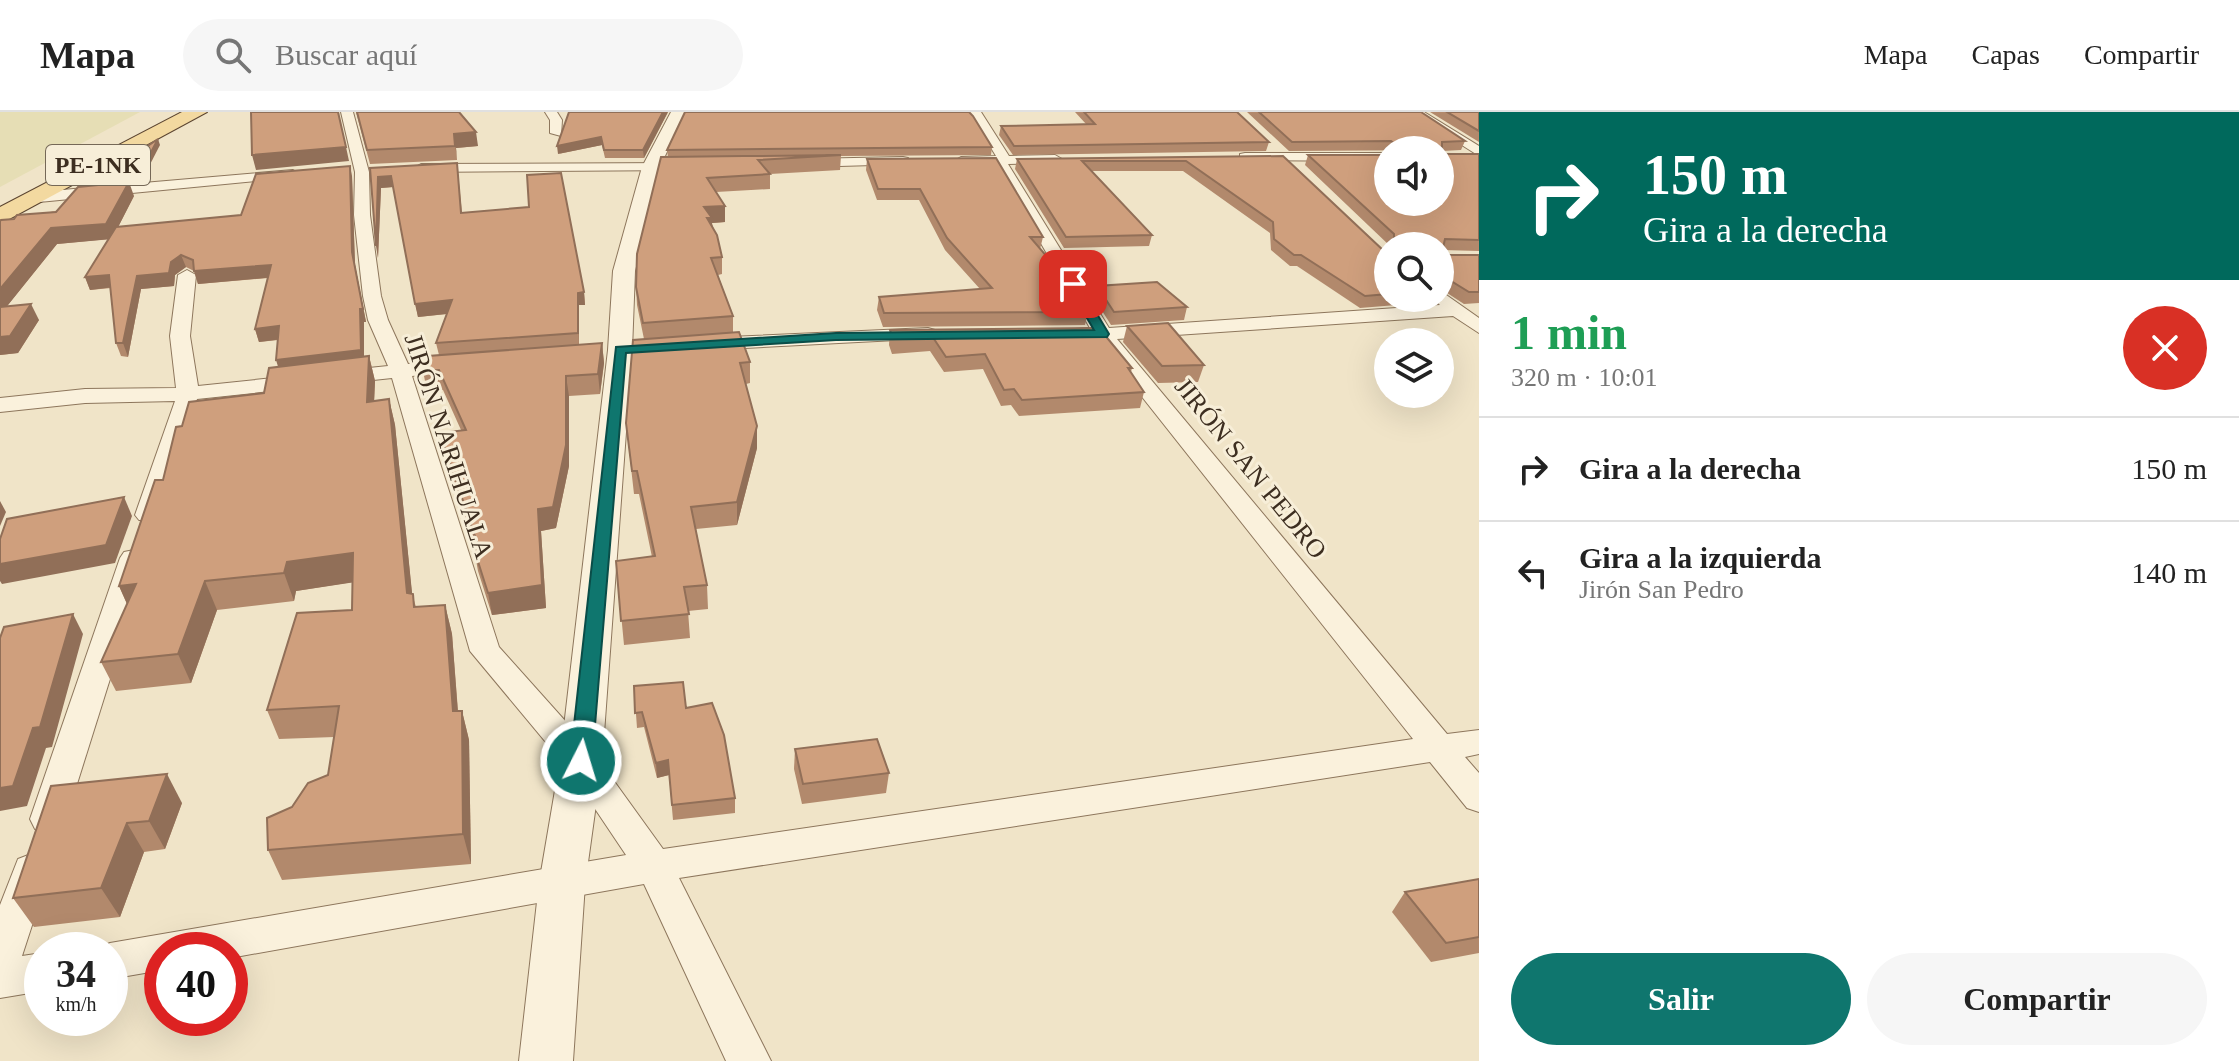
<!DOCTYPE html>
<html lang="es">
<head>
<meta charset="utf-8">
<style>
	:root { --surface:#fff; --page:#f6f6f6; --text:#222; --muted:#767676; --line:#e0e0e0; --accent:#0f766e }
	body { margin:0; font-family:"Times New Roman",serif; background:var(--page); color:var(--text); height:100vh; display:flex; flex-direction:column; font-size:30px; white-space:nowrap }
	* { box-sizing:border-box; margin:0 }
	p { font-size:26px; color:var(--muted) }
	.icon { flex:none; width:44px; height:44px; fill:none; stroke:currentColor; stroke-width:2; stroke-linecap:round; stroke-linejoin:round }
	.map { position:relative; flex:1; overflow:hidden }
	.side { display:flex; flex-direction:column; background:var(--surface); width:760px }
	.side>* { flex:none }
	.guide { background:#00695c; color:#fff; overflow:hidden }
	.buttons { position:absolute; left:1374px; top:24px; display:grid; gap:16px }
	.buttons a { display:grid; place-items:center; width:80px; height:80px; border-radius:50%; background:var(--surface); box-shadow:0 8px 32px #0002; font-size:40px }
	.speed { position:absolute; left:24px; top:820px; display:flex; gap:16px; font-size:40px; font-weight:700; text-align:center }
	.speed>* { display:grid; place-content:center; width:104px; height:104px; border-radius:50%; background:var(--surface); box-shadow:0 8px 32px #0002; line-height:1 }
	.speed small { font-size:20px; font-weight:400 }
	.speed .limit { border:12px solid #d22; background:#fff; color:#111 }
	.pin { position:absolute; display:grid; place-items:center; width:68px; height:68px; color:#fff; margin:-34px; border-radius:16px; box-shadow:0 4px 12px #0006 }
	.me { position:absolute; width:88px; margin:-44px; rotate:5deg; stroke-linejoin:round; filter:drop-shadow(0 0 6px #0008) }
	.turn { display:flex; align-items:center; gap:28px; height:168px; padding:0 32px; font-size:36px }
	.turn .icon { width:104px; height:104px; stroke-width:2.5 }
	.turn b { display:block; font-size:56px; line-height:68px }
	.round { display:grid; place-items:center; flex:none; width:84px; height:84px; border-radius:42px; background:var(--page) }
	.head { display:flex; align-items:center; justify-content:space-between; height:136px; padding:0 32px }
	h1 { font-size:48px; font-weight:700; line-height:60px; color:#1e9e55 }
	.action { display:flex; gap:16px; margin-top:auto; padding:16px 32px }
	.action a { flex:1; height:92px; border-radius:48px; background:var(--accent); color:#fff; font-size:32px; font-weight:700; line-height:92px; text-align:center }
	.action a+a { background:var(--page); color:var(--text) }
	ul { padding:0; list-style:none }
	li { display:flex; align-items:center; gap:24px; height:104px; padding:0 32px; border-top:2px solid var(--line) }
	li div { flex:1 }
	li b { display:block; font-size:30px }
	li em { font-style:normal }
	header { display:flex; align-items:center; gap:48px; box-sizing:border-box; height:112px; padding:0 40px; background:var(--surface); border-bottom:2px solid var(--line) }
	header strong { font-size:38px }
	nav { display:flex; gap:44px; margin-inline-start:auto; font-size:28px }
	.search { width:560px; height:72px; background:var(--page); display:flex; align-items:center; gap:20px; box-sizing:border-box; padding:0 28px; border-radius:44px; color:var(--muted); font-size:30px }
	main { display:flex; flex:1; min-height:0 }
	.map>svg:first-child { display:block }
	.farmland { fill:#e6deb5 }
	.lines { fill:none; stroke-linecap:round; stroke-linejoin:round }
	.minor-casing { stroke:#8d765c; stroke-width:2 }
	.tertiary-casing { stroke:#8d765c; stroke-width:2 }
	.primary-casing { stroke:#5b4430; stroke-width:2 }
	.minor { fill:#faf1dc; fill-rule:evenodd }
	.tertiary { fill:#faf1dc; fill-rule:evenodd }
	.primary { fill:#f3d9a0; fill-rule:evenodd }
	.wall { fill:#b2896c }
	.shaded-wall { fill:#916f58 }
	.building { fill:#cf9f7d; stroke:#916f58; stroke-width:2 }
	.route { fill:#0f766e; stroke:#0a4d48; stroke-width:2 }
	.labels { text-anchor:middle; stroke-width:6; stroke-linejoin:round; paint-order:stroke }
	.shield { fill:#f7eed8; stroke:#756857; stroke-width:2 }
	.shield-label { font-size:24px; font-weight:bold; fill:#3d2e20 }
	.street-label { font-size:26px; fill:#3d2e20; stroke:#f7eed8 }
</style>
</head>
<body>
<header>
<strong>Mapa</strong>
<div class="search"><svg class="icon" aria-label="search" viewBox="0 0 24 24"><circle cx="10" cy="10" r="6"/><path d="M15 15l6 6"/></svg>Buscar aquí</div>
<nav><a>Mapa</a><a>Capas</a><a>Compartir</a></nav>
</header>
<main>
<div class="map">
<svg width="1479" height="949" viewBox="0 0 1479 949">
	<rect width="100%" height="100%" fill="#f0e4c8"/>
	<path class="farmland" d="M0 0H140L0 75Z"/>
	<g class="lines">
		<g class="minor-casing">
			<g id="minor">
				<path d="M341 0H353L369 60 370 103 381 184 388 208 408 252 461 246 471 252 461 258 412 264 499 535 593 640 663 737 1413 627 1097 228 1059 226 1056 222 1059 218 1090 216 995 52 961 53 954 49 961 45 996 44 969 0H981L1009 44 1055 43 1062 47 1055 51 1008 52 1109 216 1440 193 1433 186H1440L1442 180 1479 206V221L1453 204 1117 227 1447 622 1479 618V642L1465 645 1479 661V700L1467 696 1430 650 679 766 771 949H726L644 772 230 846V838H162V858L110 867V838H95L110 831 626 743 569 658 470 539 392 266 197 287 161 403 157 408H139L135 403 175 289 85 291 0 300V286L85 277 176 276 170 224 178 163 187 158 196 163 190 224 198 274 388 254 368 208 363 184 354 103 355 60Z"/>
				<path d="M545 0H557L562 8 561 24 550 21V8Z"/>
				<path d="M1410 0H1424L1479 34V44Z"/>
				<path d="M1245 41H1388V49L1240 48V42Z"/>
				<path d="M903 45 908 46V52L805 55 798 51 805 47Z"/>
				<path d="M679 51 684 52V58L421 60 414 56 421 52Z"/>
				<path d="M293 58 300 62 298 65 39 90 31 85 39 80Z"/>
				<path d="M928 216 935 218 938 222 935 226 706 238 696 232 706 226Z"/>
				<path d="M134 438 144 440 148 446 66 707 61 717 48 721 35 717 30 707 120 446 124 440Z"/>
				<path d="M31 742 44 747 50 758 22 844 42 841V879L0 886V793L18 747Z"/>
			</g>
		</g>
		<g class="tertiary-casing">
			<path id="tertiary" d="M671 0H685L660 55 635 159 632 238 602 649 585 772 573 949H519L539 772 560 649 608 238 613 159 642 55Z"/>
		</g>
		<g class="primary-casing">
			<path id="primary" d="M182 0H207L0 112V95Z"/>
		</g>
		<use href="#minor" class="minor"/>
		<use href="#tertiary" class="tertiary"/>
		<use href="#primary" class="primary"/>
	</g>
	<g class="wall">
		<path d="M356 0H459L478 34 456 36 457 48 370 52Z"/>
		<path d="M668 0 644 46H605L602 33 558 42Z"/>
		<path d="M1075 0H1237L1269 30 1266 39 1013 43 999 23 1001 14 1086 12Z"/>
		<path d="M1247 0H1421L1465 29 1461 38 1442 39V42H1479V139L1442 138V140L1445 143H1479V191L1464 192 1441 177 1440 134H1390L1305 53 1308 43H1388L1440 38 1289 39Z"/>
		<path d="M1430 0H1479V30Z"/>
		<path d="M992 35 991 43 841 44 840 58 770 62V77L716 80 725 94V110L712 111 722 145V162L718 163 733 204V221L750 250V271L746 272 757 336 737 413 696 417 707 473 708 497 688 499 690 526 624 533 616 449 652 445 639 382H634L626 311 644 227 637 193 636 175 668 45 667 38Z"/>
		<path d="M1283 44 1384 139 1388 140V186H1435L1433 190 1360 196 1297 154H1290L1271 138 1270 121 1183 59H1091L1152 123 1149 134 1064 136 1015 57 1017 47Z"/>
		<path d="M867 47 1043 125 1040 137 1088 200 1085 213 883 215 877 198 879 185 980 177 945 138 919 88H877L866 58Z"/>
		<path d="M457 51 462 101 584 180 585 193H579V233L602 231 604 251 600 282 569 284V354L556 416 541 419 546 496 492 503 478 459 474 437H476L444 341 440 321 461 318 443 278 427 279 423 259 439 243 436 231 447 202 418 205 393 75 381 76 378 146 370 56Z"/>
		<path d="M352 64 355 153 366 210H364V245L369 244 375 269 374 289 389 287 395 313 412 482 416 495 445 493 452 522 458 599H462L469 628 471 752 282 768 268 738 292 695 328 663 334 625 279 627 267 598 352 498 353 470 296 479 294 489 217 498 191 571 116 579 101 550 127 492 119 474 163 368 182 314 264 281 278 255V228L259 230 255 217 268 166 198 172 194 159 186 155 175 163 174 174 141 177 128 245 121 244 116 231 111 176 90 178 85 165 109 127 57 132 7 194 39 208 18 241 0 243 14 107 134 84 118 115 241 103Z"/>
		<path d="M1097 174 1187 195 1184 208 1111 213 1094 186Z"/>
		<path d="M1127 214 1204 253 1198 270 1158 271 1123 230Z"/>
		<path d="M890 218 1132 256 1131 260 1144 280 1140 296 1019 304 1011 293 1001 294 983 257 944 260 930 239 892 242 889 233Z"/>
		<path d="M634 574 686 596 735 686V701L673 708 669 663 657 666 644 615 637 616Z"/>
		<path d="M795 637 889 661 886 681 802 692 794 657Z"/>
		<path d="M51 674 182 691 165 737 144 740 120 805 34 815 13 786Z"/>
		<path d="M1479 767V841L1431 850 1392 800 1405 780Z"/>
	</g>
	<g class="shaded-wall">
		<path d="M663 0H668L644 46 643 38Z"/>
		<path d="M476 20 478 34 456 36 457 48 454 22Z"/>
		<path d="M601 25 602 33 558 42 557 34Z"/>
		<path d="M158 27 160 33 142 68 104 71 102 65Z"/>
		<path d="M346 35 349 49 256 58 252 43Z"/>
		<path d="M350 54 352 64 355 153 366 210H364V252L280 261 276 248 352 140Z"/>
		<path d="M391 64 393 75 381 76 378 146 376 134 378 65Z"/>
		<path d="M129 70 134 84 112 127 57 132 0 203V177L51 116Z"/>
		<path d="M725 94V110L712 111V122L704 95Z"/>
		<path d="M181 143 186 155 175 163 174 174 141 177 128 245 123 231 137 164 171 150Z"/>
		<path d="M271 153 275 165 198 172 194 159Z"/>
		<path d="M109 163 114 175 90 178 85 165Z"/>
		<path d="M584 180 585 193H579V234L578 181Z"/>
		<path d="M452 188 455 201 418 205 415 192Z"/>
		<path d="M31 192 39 208 18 241 0 243V225Z"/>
		<path d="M279 214 283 227 259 230 255 217Z"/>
		<path d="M602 231 604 251 600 282 598 262Z"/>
		<path d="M369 244 375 269 373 315 367 290Z"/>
		<path d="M566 264 569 284V354L556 416 541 419 546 496 492 503 488 481Z"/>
		<path d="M389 287 395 313 415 510 407 481Z"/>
		<path d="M757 314V336L737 413V390Z"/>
		<path d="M124 385 132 404 115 451 2 472 0 469V452Z"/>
		<path d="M0 389 6 400 0 414Z"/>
		<path d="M353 441 362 469 296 479 294 489 284 461 287 450Z"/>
		<path d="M205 469 217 498 191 571 178 542Z"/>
		<path d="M136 472 132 503 119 474Z"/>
		<path d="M445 493 452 522 460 629 453 599Z"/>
		<path d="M73 502 83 522 52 635 46 636 27 694 0 699V676Z"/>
		<path d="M462 599 469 628 471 752 463 722Z"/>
		<path d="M668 648 669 663 657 666 656 651Z"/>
		<path d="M167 662 182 691 165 737 149 709Z"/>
		<path d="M127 711 144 740 120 805 101 776Z"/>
	</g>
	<g class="building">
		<path d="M251 0H338L346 35 252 43Z"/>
		<path d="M357 0H459L476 20 454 22 455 34 367 38Z"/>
		<path d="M569 0H663L643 38H604L601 25 557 34Z"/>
		<path d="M685 0H969L973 4 992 35 667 38Z"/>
		<path d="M1084 0H1237L1269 30 1014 34 1001 14 1095 12Z"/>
		<path d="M1259 0H1421L1465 29 1442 30V42H1479V128L1445 127 1442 140 1445 143H1479V180H1469L1446 166 1443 172H1440V134H1394V122L1308 43H1388V90H1440V38H1393L1395 32 1391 29 1292 30Z"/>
		<path d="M1447 0H1479V19Z"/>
		<path d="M158 27 140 61 102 65Z"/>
		<path d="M841 43 758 48 770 62 707 66 725 94 704 95 712 106H707L717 123 722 145 711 146 733 204 643 211 636 175 637 142 661 45Z"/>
		<path d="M1283 44 1384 139 1388 140V182L1365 184 1301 143H1294L1274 127 1273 110 1186 49H1082L1152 123 1066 125 1017 47Z"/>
		<path d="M996 46 1043 125H1030L1073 175 1088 200 884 201 879 185 992 176 947 126 920 77H878L867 47Z"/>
		<path d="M457 51 461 101 529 95 527 63 561 61 584 180 578 181V221L436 231 452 188 415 192 391 64 378 65 376 134 370 56Z"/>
		<path d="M350 54 352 140 363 197H360L361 238 276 248 279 214 255 217 271 153 194 159 193 148 181 143 171 150 169 161 137 164 123 231H116L109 163 85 165 116 115 241 103 256 62Z"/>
		<path d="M129 70 106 112 51 116 0 177V109L1 108 14 107 17 103 56 100 78 75Z"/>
		<path d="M1157 170 1187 195 1114 200 1097 174Z"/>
		<path d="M31 192 10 224 0 225V195Z"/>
		<path d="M1168 211 1204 253 1162 254 1127 214Z"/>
		<path d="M1099 216 1132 256H1128L1144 280 1022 288 1014 277 1004 278 985 242 946 245 932 224 893 227 890 218Z"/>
		<path d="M739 220 750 250 740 251 757 314 737 390 691 395 707 473 684 475 689 502 621 509 616 449 655 444 637 359H632L626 311 633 228Z"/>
		<path d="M602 231 598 262 566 264V333L553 395 538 397 542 473 488 481 474 437 479 436 440 321 466 318 439 258 423 259 428 244Z"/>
		<path d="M369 244 367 290 389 287 407 481 413 482 414 495 445 493 453 599H462L463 722 268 738 267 706 292 695 308 671 328 663 339 594 267 598 297 501 352 498 353 441 287 450 284 461 205 469 178 542 101 550 136 472 119 474 155 368H163L176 315 182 314 189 290 264 281 269 256Z"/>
		<path d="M124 385 106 433 0 452V427L7 407Z"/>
		<path d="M73 502 40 615 33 616 13 674 0 676V526L4 515Z"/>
		<path d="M683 570 686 596 712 591 724 623 735 686 672 693 668 648 656 651 642 600 635 601 634 574Z"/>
		<path d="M877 627 889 661 803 672 795 637Z"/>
		<path d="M167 662 149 709 127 711 101 776 13 786 51 674Z"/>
		<path d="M1479 767V825L1446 831 1405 780Z"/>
	</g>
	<path class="route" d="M1073 169 1079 172 1109 222 1107 225 836 228 626 241 592 649 589 655 581 658 573 655 570 649 616 235 836 221 1094 218 1067 172Z"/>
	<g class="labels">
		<rect class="shield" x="46" y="33" width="104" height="40" rx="6"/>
		<g class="shield-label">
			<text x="98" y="61">PE-1NK</text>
		</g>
		<g class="street-label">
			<text transform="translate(449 334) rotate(72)" y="9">JIRÓN NARIHUALA</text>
			<text transform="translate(1251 356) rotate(51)" y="9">JIRÓN SAN PEDRO</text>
		</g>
	</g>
</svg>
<div class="buttons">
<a><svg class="icon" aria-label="sound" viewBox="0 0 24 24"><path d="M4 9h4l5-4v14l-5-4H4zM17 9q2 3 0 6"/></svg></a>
<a><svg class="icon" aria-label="search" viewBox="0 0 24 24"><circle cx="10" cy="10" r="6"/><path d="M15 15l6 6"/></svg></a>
<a><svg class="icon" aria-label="layers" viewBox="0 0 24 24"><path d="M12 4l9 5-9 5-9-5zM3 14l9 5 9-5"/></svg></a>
</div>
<div class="speed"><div>34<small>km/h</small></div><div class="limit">40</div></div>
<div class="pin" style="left:1073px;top:172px;background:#d93025"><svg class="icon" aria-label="arrive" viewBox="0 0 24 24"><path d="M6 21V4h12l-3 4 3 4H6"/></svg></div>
<svg class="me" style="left:581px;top:649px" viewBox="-20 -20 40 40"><circle r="17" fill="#0f766e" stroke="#fff" stroke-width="3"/><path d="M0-11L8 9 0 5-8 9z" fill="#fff"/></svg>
</div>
<section class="side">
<div class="guide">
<div class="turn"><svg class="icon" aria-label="right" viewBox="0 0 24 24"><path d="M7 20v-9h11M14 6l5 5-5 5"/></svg><div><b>150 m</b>Gira a la derecha</div></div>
</div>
<div class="head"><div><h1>1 min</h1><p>320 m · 10:01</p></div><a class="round" style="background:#d93025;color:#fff"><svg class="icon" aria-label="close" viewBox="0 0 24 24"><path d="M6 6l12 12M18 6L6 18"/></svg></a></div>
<ul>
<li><svg class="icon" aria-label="right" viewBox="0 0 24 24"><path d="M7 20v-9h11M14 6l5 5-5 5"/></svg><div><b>Gira a la derecha</b></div><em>150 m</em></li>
<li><svg class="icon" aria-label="left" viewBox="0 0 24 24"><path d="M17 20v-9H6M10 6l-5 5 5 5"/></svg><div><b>Gira a la izquierda</b><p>Jirón San Pedro</p></div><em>140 m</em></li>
</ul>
<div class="action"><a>Salir</a><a>Compartir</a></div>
</section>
</main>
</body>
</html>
